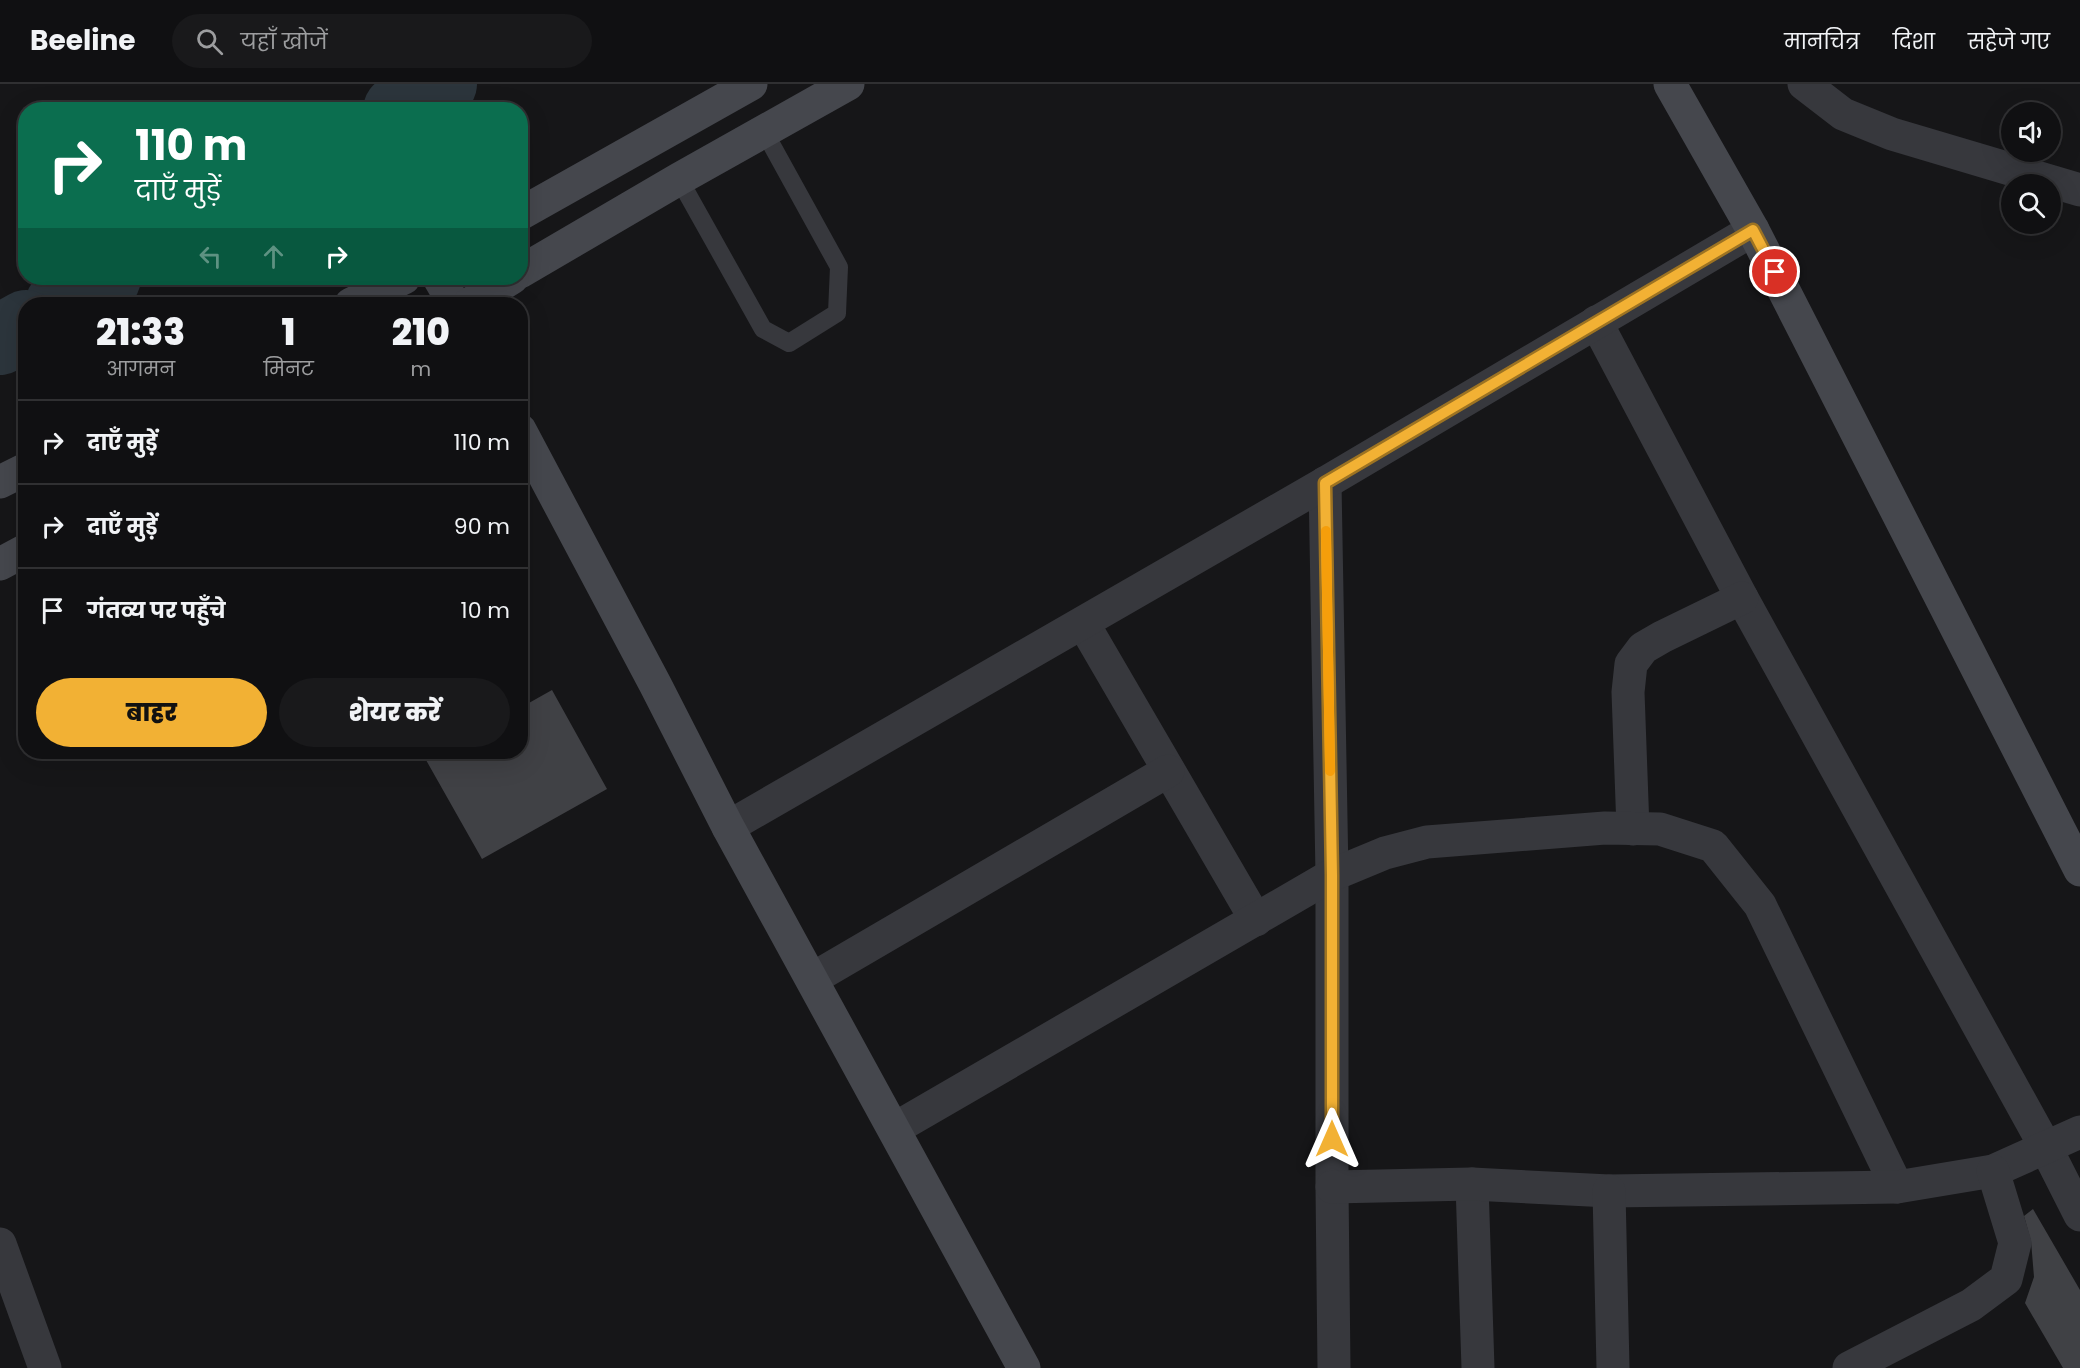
<!DOCTYPE html>
<html lang="hi">
<head>
<meta charset="utf-8">
<style>
	:root { --surface:#101012; --page:#19191b; --text:#f1f3f6; --muted:#9c9d9f; --line:#303032; --accent:#f2b134 }
	body { margin:0; font-family:Poppins,"Noto Sans Devanagari",sans-serif; background:var(--page); color:var(--text); height:100vh; display:flex; flex-direction:column; font-size:22px; white-space:nowrap }
	* { box-sizing:border-box; margin:0 }
	p { font-size:20px; color:var(--muted) }
	.icon { flex:none; width:33px; height:33px; fill:none; stroke:currentColor; stroke-width:2; stroke-linecap:round; stroke-linejoin:round }
	.map { position:relative; flex:1; overflow:hidden }
	.details { position:absolute; left:18px; top:213px; width:510px; height:462px; display:flex; flex-direction:column; background:var(--surface); border-radius:24px; box-shadow:0 6px 24px #0002,0 0 0 2px var(--line) }
	.details>* { flex:none }
	.guide { position:absolute; left:18px; top:18px; width:510px; height:183px; border-radius:24px; box-shadow:0 6px 24px #0002,0 0 0 2px var(--line); background:#0b6e4f; color:#fff; overflow:hidden }
	.tools { position:absolute; left:2001px; top:18px; display:grid; gap:12px }
	.tools a { display:grid; place-items:center; width:60px; height:60px; border-radius:50%; background:var(--surface); box-shadow:0 6px 24px #0002,0 0 0 2px var(--line); font-size:30px }
	.pin { position:absolute; display:grid; place-items:center; width:51px; height:51px; color:#fff; margin:-26px; border:3px solid #fff; border-radius:50%; box-shadow:0 2px 6px #0007 }
	.me { position:absolute; width:66px; margin:-33px; rotate:0deg; stroke-linejoin:round; filter:drop-shadow(0 0 4px #0008) }
	.turn { display:flex; align-items:center; gap:21px; height:126px; padding:0 18px; font-size:27px }
	.turn .icon { width:78px; height:78px; stroke-width:2.5 }
	.turn b { display:block; font-size:42px; line-height:51px }
	.lanes { display:flex; align-items:center; height:57px; padding:0 18px; background:#0003; justify-content:center; gap:30px; direction:ltr }
	.lanes .off { opacity:.35 }
	.eta { display:flex; justify-content:space-evenly; align-items:center; height:102px; text-align:center }
	.eta b { font-size:36px; font-weight:800; line-height:42px }
	.cta { display:flex; gap:12px; margin-top:auto; padding:12px 18px }
	.cta a { flex:1; height:69px; border-radius:36px; background:var(--accent); color:#111; font-size:24px; font-weight:800; line-height:69px; text-align:center }
	.cta a+a { background:var(--page); color:var(--text) }
	ul { padding:0; list-style:none }
	li { display:flex; align-items:center; gap:18px; height:84px; padding:0 18px; border-top:2px solid var(--line) }
	li div { flex:1 }
	li b { display:block; font-size:22px }
	li em { font-style:normal }
	header { display:flex; align-items:center; gap:36px; box-sizing:border-box; height:84px; padding:0 30px; background:var(--surface); border-bottom:2px solid var(--line) }
	header strong { font-size:28px }
	nav { display:flex; gap:33px; margin-inline-start:auto; font-size:21px }
	.search { width:420px; height:54px; background:var(--page); display:flex; align-items:center; gap:15px; box-sizing:border-box; padding:0 21px; border-radius:33px; color:var(--muted); font-size:22px }
	.map>svg:first-child { display:block }
	.lines { fill:none; stroke-linecap:round; stroke-linejoin:round }
	.river { stroke:#2c353c; stroke-width:70 }
	.building { fill:#404145 }
	.lane { stroke:#37383d; stroke-width:18 }
	.street { stroke:#37383d; stroke-width:33 }
	.secondary { stroke:#45474d; stroke-width:33 }
	.route-casing { stroke:#9d7322; stroke-width:15 }
	.route { stroke:#f2b134; stroke-width:10 }
	.slow { stroke:#f59e0b; stroke-width:10 }
</style>
</head>
<body>
<header>
<strong>Beeline</strong>
<div class="search"><svg class="icon" aria-label="search" viewBox="0 0 24 24"><circle cx="10" cy="10" r="6"/><path d="M15 15l6 6"/></svg>यहाँ खोजें</div>
<nav><a>मानचित्र</a><a>दिशा</a><a>सहेजे गए</a></nav>
</header>
<div class="map">
<svg width="2080" height="1284" viewBox="0 0 2080 1284">
	<rect width="100%" height="100%" fill="#161618"/>
	<g class="lines">
		<g class="river">
			<path d="M398 26 442 0"/>
			<path d="M60 220 106 194"/>
			<path d="M0 256 26 241"/>
		</g>
	</g>
	<g class="building">
		<path d="M552 606 607 705 482 775 426 676 442 668H520V624Z"/>
		<path d="M2033 1125 2080 1206V1284H2063L2025 1219 2034 1193 2031 1157 2024 1132Z"/>
	</g>
	<g class="lines">
		<path class="lane" d="M679 95 763 245 789 259 837 229 839 183 764 47"/>
		<g class="street">
			<path d="M1804 0 1843 30 1892 50 2080 106"/>
			<path d="M1596 238 1742 514 2046 1064 2080 1131"/>
			<path d="M1325 399 1332 791V1103L1334 1284"/>
			<path d="M1083 539 1256 836"/>
			<path d="M728 743 1325 399 1753 146"/>
			<path d="M1633 745 1628 608 1631 580 1643 564 1662 553 1742 514"/>
			<path d="M812 895 1168 687"/>
			<path d="M894 1045 1332 791 1385 769 1427 758 1605 744 1660 745 1713 762 1760 821 1897 1103"/>
			<path d="M1472 1100 1478 1284"/>
			<path d="M1332 1103 1472 1100 1609 1107 1897 1103 1993 1087 2080 1048"/>
			<path d="M1609 1107 1613 1284"/>
			<path d="M0 1160 45 1284"/>
			<path d="M1849 1284 1971 1221 2006 1195 2015 1159 1993 1087"/>
		</g>
		<g class="secondary">
			<path d="M1670 0 1753 146 2080 786"/>
			<path d="M520 130 751 0"/>
			<path d="M520 188 679 95 848 0"/>
			<path d="M439 194 454 220"/>
			<path d="M351 220 404 194"/>
			<path d="M469 220 512 194"/>
			<path d="M520 346 655 600 728 743 1024 1284"/>
			<path d="M0 398 26 385"/>
			<path d="M0 480 26 466"/>
		</g>
	</g>
	<g class="lines">
		<g class="route-casing">
			<path id="route" d="M1332 1055V791L1325 399 1753 146 1775 188"/>
		</g>
		<use href="#route" class="route"/>
		<path class="slow" d="M1326 447 1330 687"/>
	</g>
</svg>
<div class="tools">
<a><svg class="icon" aria-label="sound" viewBox="0 0 24 24"><path d="M4 9h4l5-4v14l-5-4H4zM17 9q2 3 0 6"/></svg></a>
<a><svg class="icon" aria-label="search" viewBox="0 0 24 24"><circle cx="10" cy="10" r="6"/><path d="M15 15l6 6"/></svg></a>
</div>
<div class="pin" style="left:1775px;top:188px;background:#d93025"><svg class="icon" aria-label="arrive" viewBox="0 0 24 24"><path d="M6 21V4h12l-3 4 3 4H6"/></svg></div>
<svg class="me" style="left:1332px;top:1055px" viewBox="-20 -20 40 40"><path d="M0-17L14 15 0 8-14 15z" fill="#f2b134" stroke="#fff" stroke-width="4"/></svg>
<div class="guide">
<div class="turn"><svg class="icon" aria-label="right" viewBox="0 0 24 24"><path d="M7 20v-9h11M14 6l5 5-5 5"/></svg><div><b>110 m</b>दाएँ मुड़ें</div></div>
<div class="lanes"><svg class="icon off" aria-label="left" viewBox="0 0 24 24"><path d="M17 20v-9H6M10 6l-5 5 5 5"/></svg><svg class="icon off" aria-label="ahead" viewBox="0 0 24 24"><path d="M12 20V5M6 11l6-6 6 6"/></svg><svg class="icon" aria-label="right" viewBox="0 0 24 24"><path d="M7 20v-9h11M14 6l5 5-5 5"/></svg></div>
</div>
<section class="details">
<div class="eta">
<div><b>21:33</b><p>आगमन</p></div>
<div><b>1</b><p>मिनट</p></div>
<div><b>210</b><p>m</p></div>
</div>
<ul>
<li><svg class="icon" aria-label="right" viewBox="0 0 24 24"><path d="M7 20v-9h11M14 6l5 5-5 5"/></svg><div><b>दाएँ मुड़ें</b></div><em>110 m</em></li>
<li><svg class="icon" aria-label="right" viewBox="0 0 24 24"><path d="M7 20v-9h11M14 6l5 5-5 5"/></svg><div><b>दाएँ मुड़ें</b></div><em>90 m</em></li>
<li><svg class="icon" aria-label="arrive" viewBox="0 0 24 24"><path d="M6 21V4h12l-3 4 3 4H6"/></svg><div><b>गंतव्य पर पहुँचे</b></div><em>10 m</em></li>
</ul>
<div class="cta"><a>बाहर</a><a>शेयर करें</a></div>
</section>
</div>
</body>
</html>
